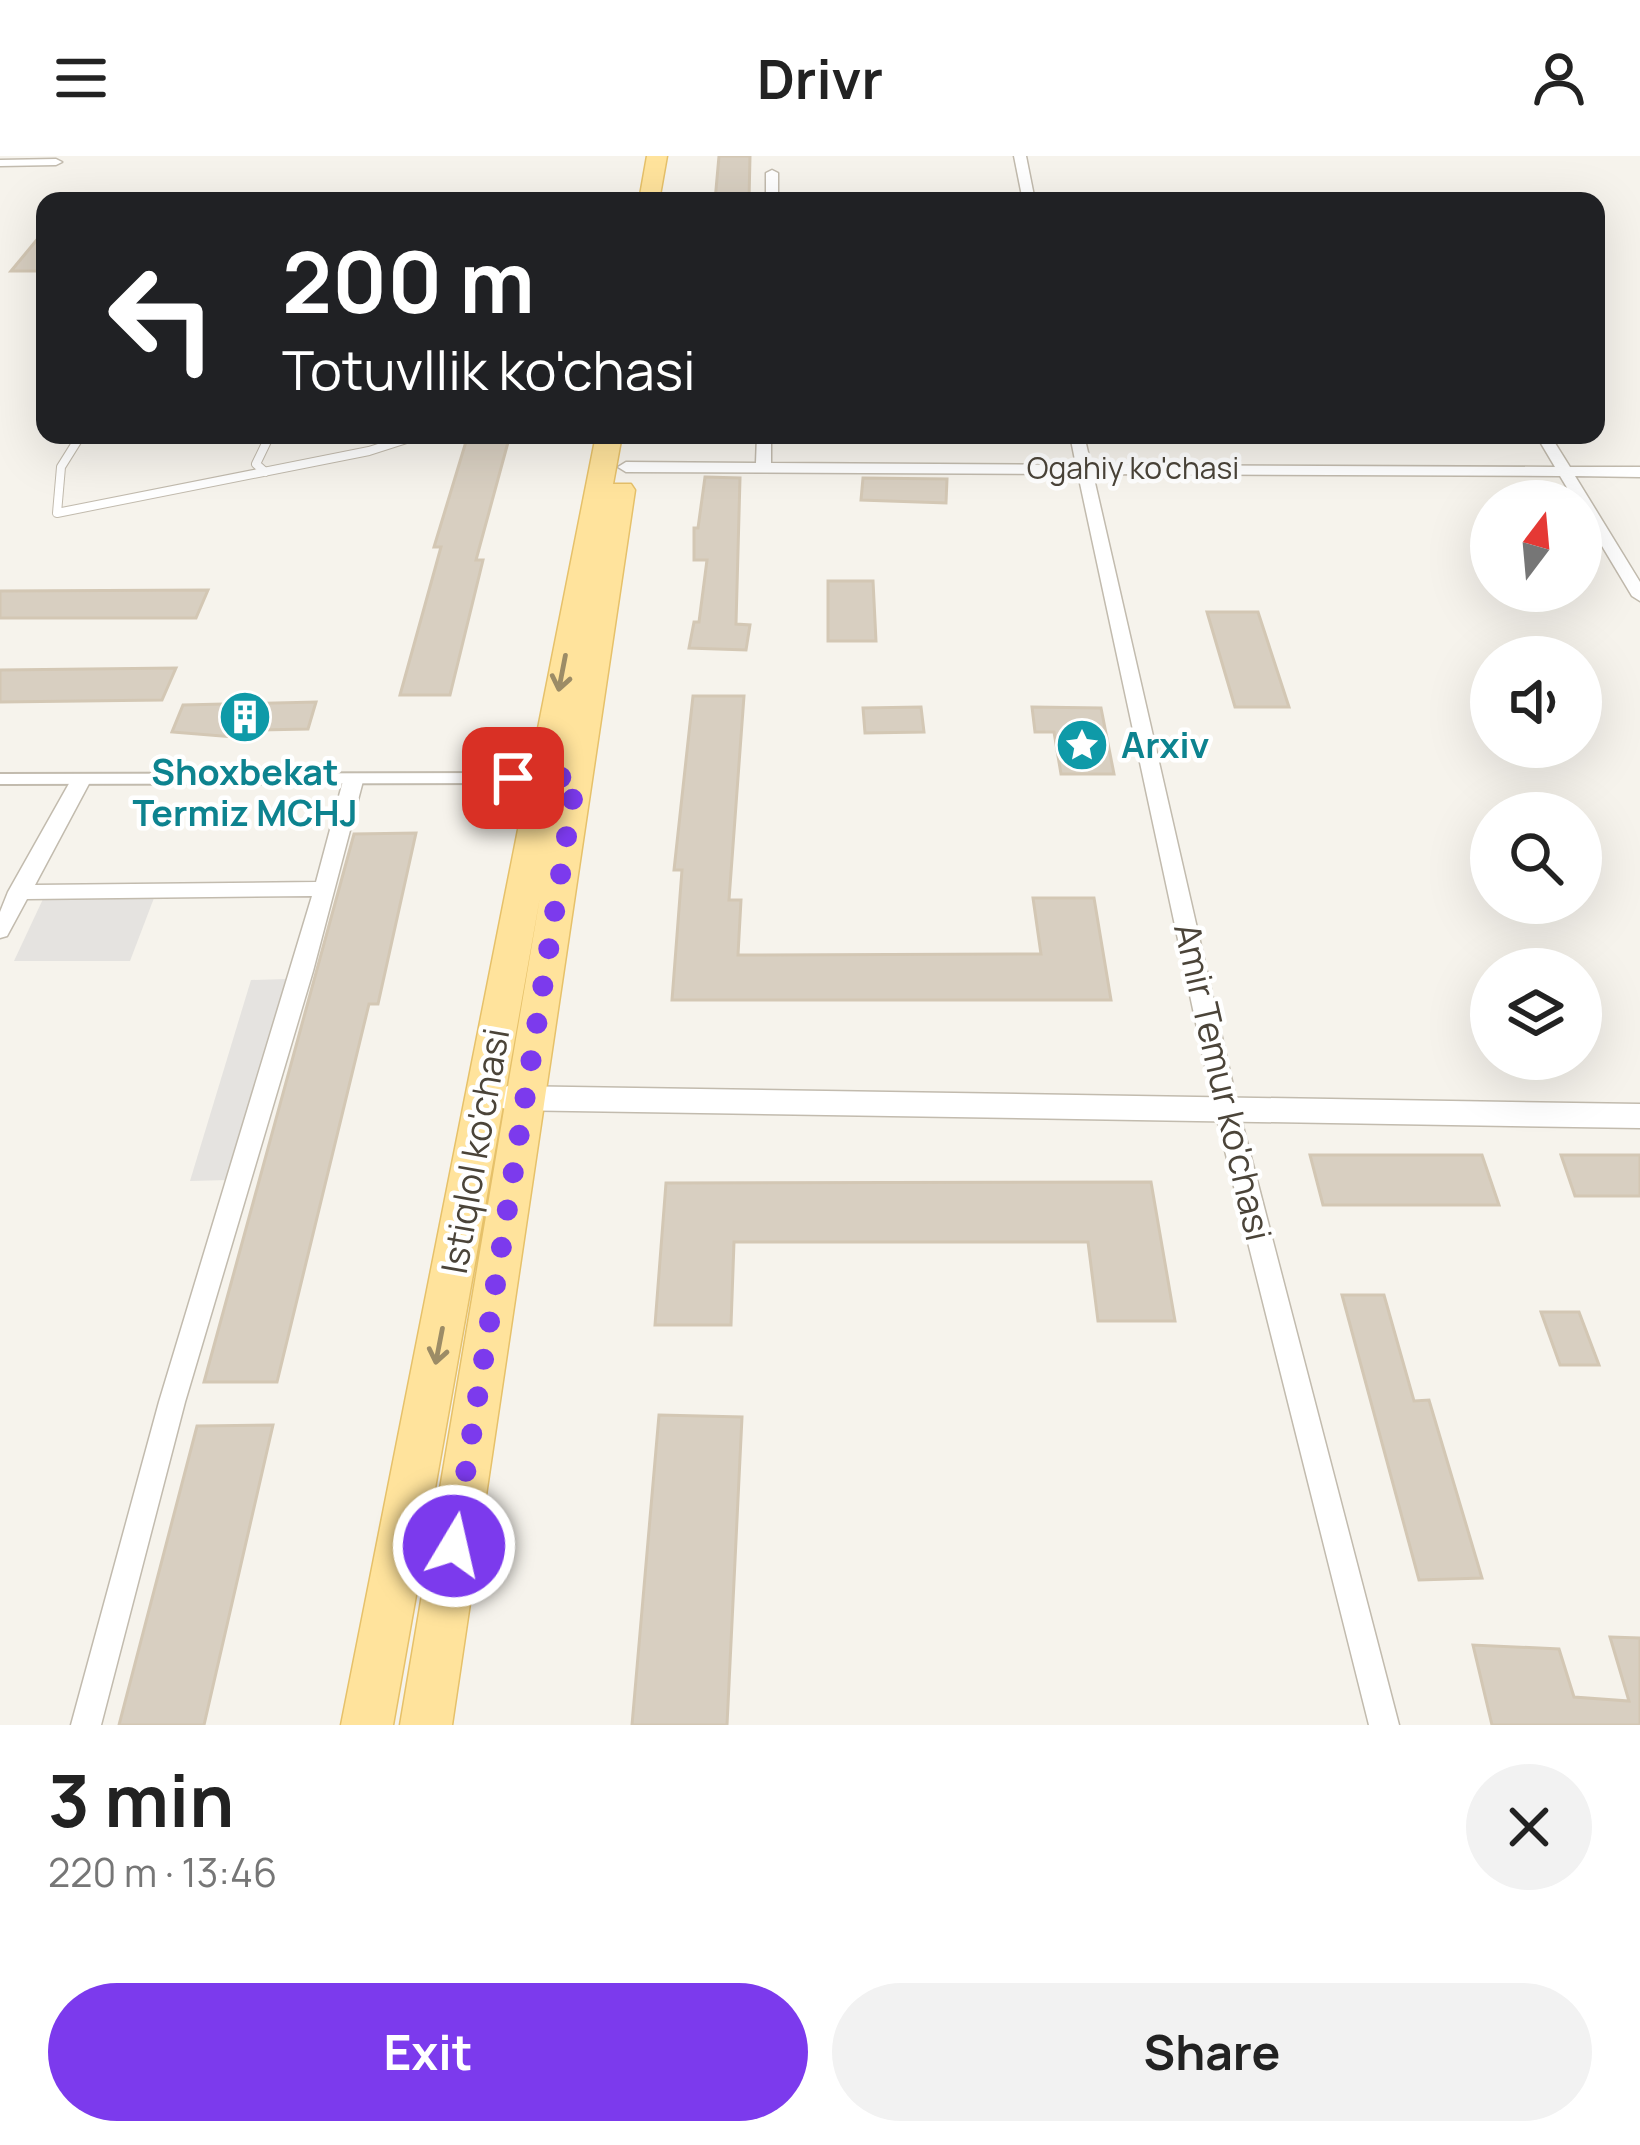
<!DOCTYPE html>
<html lang="en">
<head>
<meta charset="utf-8">
<style>
	:root { --surface:#fff; --page:#f2f2f2; --text:#222; --muted:#767676; --accent:#7c3aed }
	body { margin:0; font-family:Manrope,sans-serif; background:var(--page); color:var(--text); height:100vh; display:flex; flex-direction:column; font-size:45px; white-space:nowrap }
	* { box-sizing:border-box; margin:0 }
	p { font-size:39px; color:var(--muted) }
	.icon { flex:none; width:66px; height:66px; fill:none; stroke:currentColor; stroke-width:2; stroke-linecap:round; stroke-linejoin:round }
	.map { position:relative; height:1569px; overflow:hidden }
	.side { display:flex; flex-direction:column; background:var(--surface); flex:1 }
	.side>* { flex:none }
	.hud { position:absolute; left:36px; top:36px; width:1569px; height:252px; border-radius:24px; box-shadow:0 12px 48px #0002; background:#202124; color:#fff; overflow:hidden }
	.needle { width:78px; rotate:16deg }
	.controls { position:absolute; left:1470px; top:324px; display:grid; gap:24px }
	.controls a { display:grid; place-items:center; width:132px; height:132px; border-radius:50%; background:var(--surface); box-shadow:0 12px 48px #0002; font-size:60px }
	.pin { position:absolute; display:grid; place-items:center; width:102px; height:102px; color:#fff; margin:-51px; border-radius:24px; box-shadow:0 6px 18px #0006 }
	.me { position:absolute; width:132px; margin:-66px; rotate:9deg; stroke-linejoin:round; filter:drop-shadow(0 0 9px #0008) }
	.turn { display:flex; align-items:center; gap:42px; height:252px; padding:0 48px; font-size:54px }
	.turn .icon { width:156px; height:156px; stroke-width:2.5 }
	.turn b { display:block; font-size:84px; line-height:102px }
	.round { display:grid; place-items:center; flex:none; width:126px; height:126px; border-radius:63px; background:var(--page) }
	.overview { display:flex; align-items:center; justify-content:space-between; height:204px; padding:0 48px }
	h1 { font-size:72px; font-weight:700; line-height:90px }
	.button { display:flex; gap:24px; margin-top:auto; padding:24px 48px }
	.button a { flex:1; height:138px; border-radius:72px; background:var(--accent); color:#fff; font-size:48px; font-weight:700; line-height:138px; text-align:center }
	.button a+a { background:var(--page); color:var(--text) }
	header { display:flex; justify-content:space-between; align-items:center; height:156px; padding:0 48px; background:var(--surface); font-size:54px; font-weight:700 }
	.map>svg:first-child { display:block }
	.parking { fill:#e5e3e0 }
	.building { fill:#d8cfc1; stroke:#d3c7b4; stroke-width:3 }
	.lines { fill:none; stroke-linecap:round; stroke-linejoin:round }
	.service-far1-casing { stroke:#c2bbae; stroke-width:10 }
	.service-casing { stroke:#c2bbae; stroke-width:14 }
	.minor-casing { stroke:#c2bbae; stroke-width:3 }
	.tertiary-casing { stroke:#c2bbae; stroke-width:3 }
	.primary-casing { stroke:#e6c16a; stroke-width:3 }
	.service-far1 { stroke:#fff; stroke-width:8 }
	.service { stroke:#fff; stroke-width:10 }
	.minor { fill:#fff; fill-rule:evenodd }
	.tertiary { fill:#fff; fill-rule:evenodd }
	.primary { fill:#ffe39c; fill-rule:evenodd }
	.oneway { stroke:#9c8c66 }
	.route { stroke:#7c3aed; stroke-width:21; stroke-dasharray:0 37.8 }
	.labels { text-anchor:middle; stroke-width:9; stroke-linejoin:round; paint-order:stroke }
	.far-street-label { font-size:30px; fill:#4b4439; stroke:#fff }
	.culture-label { font-size:36px; font-weight:bold; fill:#0d838f; stroke:#fff; text-anchor:start }
	.street-label { font-size:36px; fill:#4b4439; stroke:#fff }
</style>
</head>
<body>
<header><svg class="icon" aria-label="menu" viewBox="0 0 24 24"><path d="M4 6h16M4 12h16M4 18h16"/></svg>Drivr<svg class="icon" aria-label="person" viewBox="0 0 24 24"><circle cx="12" cy="8" r="4"/><path d="M4 21q1-7 8-7t8 7"/></svg></header>
<div class="map">
<svg width="1640" height="1569" viewBox="0 0 1640 1569">
	<rect width="100%" height="100%" fill="#f6f3ec"/>
	<g class="parking">
		<path d="M154 742 130 805H14L43 743Z"/>
		<path d="M286 823 229 1024 190 1025 251 824Z"/>
	</g>
	<g class="building">
		<path d="M719 0H750L749 45H715Z"/>
		<path d="M45 74V115H11Z"/>
		<path d="M468 279H510L476 404H483L450 539H400L441 391H434Z"/>
		<path d="M705 321 740 322 736 468 750 469 746 494 689 492 694 466H699L707 404H694V372H698Z"/>
		<path d="M863 322 947 323 946 347 861 344Z"/>
		<path d="M828 425H873L876 485H828Z"/>
		<path d="M208 434 196 462H0V435Z"/>
		<path d="M1207 456H1258L1289 551H1235Z"/>
		<path d="M176 512 162 544 0 546V514Z"/>
		<path d="M693 540H744L729 744H741L738 799 1041 798 1033 742H1094L1111 844H672L682 714H674Z"/>
		<path d="M316 546 308 573 259 574 234 581 172 576 183 549Z"/>
		<path d="M921 551 924 576 865 577 863 552Z"/>
		<path d="M1032 551 1101 552 1114 618H1061L1054 576H1035Z"/>
		<path d="M416 677 378 848H369L277 1226H204L354 678Z"/>
		<path d="M1310 999H1482L1499 1049H1323Z"/>
		<path d="M1561 999H1640V1040H1575Z"/>
		<path d="M1151 1026 1175 1165H1098L1088 1086H734L731 1169H655L666 1027Z"/>
		<path d="M1342 1139H1384L1414 1245 1429 1244 1482 1422 1419 1424Z"/>
		<path d="M1541 1156H1579L1599 1209H1560Z"/>
		<path d="M659 1259 742 1261 727 1569H632Z"/>
		<path d="M273 1269 204 1569H119L197 1270Z"/>
		<path d="M1610 1481 1640 1482V1569H1492L1473 1489 1559 1493 1574 1541 1629 1545Z"/>
	</g>
	<g class="lines">
		<g class="service-far1-casing">
			<g id="service-far1">
				<path d="M81 279 61 311 57 357 369 295 419 279"/>
				<path d="M265 316 256 308 270 279"/>
			</g>
		</g>
		<g class="service-casing">
			<path id="service" d="M0 623 543 622"/>
		</g>
		<g class="minor-casing">
			<g id="minor">
				<path d="M1014 0H1026L1035 45H1023Z"/>
				<path d="M0 4 56 3 62 6 56 9 0 10Z"/>
				<path d="M772 14 778 17V45H766V17Z"/>
				<path d="M757 279H771V307L1076 309 1070 279H1084L1091 309 1555 311 1536 279H1550L1570 311H1640V321L1575 320 1640 426V445L1632 440 1581 355V345H1575L1560 320 1093 318 1238 951 1399 1569H1369L1214 951 1078 318 626 316 618 311 626 306 756 307Z"/>
				<path d="M81 618 91 624 35 729 316 726 343 625 353 619 363 625 313 815 185 1246 101 1569H71L159 1246 312 740 27 743 7 780 0 782V756L8 736 71 624Z"/>
			</g>
		</g>
		<g class="tertiary-casing">
			<path id="tertiary" d="M508 930 1640 948V972L508 954 498 950 493 942 498 934Z"/>
		</g>
		<g class="primary-casing">
			<g id="primary">
				<path d="M647 0H667L659 45H639Z"/>
				<path d="M596 279H622L613 328H631L635 334 452 1569H400L540 741 393 1569H341Z"/>
			</g>
		</g>
		<use href="#service-far1" class="service-far1"/>
		<use href="#service" class="service"/>
		<use href="#minor" class="minor"/>
		<use href="#tertiary" class="tertiary"/>
		<use href="#primary" class="primary"/>
	</g>
	<defs><path id="oneway-shaft" d="M-6 0H5M1.5-3L5.5 0L1.5 3" fill="none" stroke-width="1.6" stroke-linecap="round" stroke-linejoin="round" transform="scale(3)"/></defs>
	<g class="oneway">
		<use href="#oneway-shaft" transform="translate(562 517) rotate(101)"/>
		<use href="#oneway-shaft" transform="translate(439 1190) rotate(101)"/>
	</g>
	<g class="lines">
		<path class="route" d="M454 1390 576 621 513 622"/>
	</g>
	<defs>
		<g id="building-disc" transform="scale(2.7)"><circle r="9.5" fill="#0f9aa8" stroke="#fff"/><path d="M-4-6H4V6H1V3H-1V6H-4ZM-2.5-4.3h1.7v1.8h-1.7ZM.8-4.3h1.7v1.8H.8ZM-2.5-1h1.7V.8h-1.7ZM.8-1h1.7V.8H.8Z" fill="#fff"/></g>
		<g id="sight-disc" transform="scale(2.7)"><circle r="9.5" fill="#0f9aa8" stroke="#fff"/><path d="M0-6L1.8-2.2L6-1.7L2.9 1.2L3.7 5.4L0 3.3L-3.7 5.4L-2.9 1.2L-6-1.7L-1.8-2.2Z" fill="#fff"/></g>
	</defs>
	<g fill-rule="evenodd">
		<use href="#building-disc" x="245" y="561"/>
		<use href="#sight-disc" x="1082" y="589"/>
	</g>
	<g class="labels">
		<g class="far-street-label">
			<text x="1133" y="323">Ogahiy ko'chasi</text>
		</g>
		<g class="culture-label">
			<text x="1121" y="602">Arxiv</text>
			<text x="245" y="629" text-anchor="middle">Shoxbekat<tspan x="245" dy="41">Termiz MCHJ</tspan></text>
		</g>
		<g class="street-label">
			<text transform="translate(1223 926) rotate(77)" y="13">Amir Temur ko'chasi</text>
			<text transform="translate(475 995) rotate(-80)" y="13">Istiqlol ko'chasi</text>
		</g>
	</g>
</svg>
<div class="controls">
<a><svg class="needle" viewBox="-14 -14 28 28"><path d="M0-13l5 13h-10z" fill="#e53935"/><path d="M0 13l5-13h-10z" fill="#767676"/></svg></a>
<a><svg class="icon" aria-label="sound" viewBox="0 0 24 24"><path d="M4 9h4l5-4v14l-5-4H4zM17 9q2 3 0 6"/></svg></a>
<a><svg class="icon" aria-label="search" viewBox="0 0 24 24"><circle cx="10" cy="10" r="6"/><path d="M15 15l6 6"/></svg></a>
<a><svg class="icon" aria-label="layers" viewBox="0 0 24 24"><path d="M12 4l9 5-9 5-9-5zM3 14l9 5 9-5"/></svg></a>
</div>
<div class="pin" style="left:513px;top:622px;background:#d93025"><svg class="icon" aria-label="arrive" viewBox="0 0 24 24"><path d="M6 21V4h12l-3 4 3 4H6"/></svg></div>
<svg class="me" style="left:454px;top:1390px" viewBox="-20 -20 40 40"><circle r="17" fill="#7c3aed" stroke="#fff" stroke-width="3"/><path d="M0-11L8 9 0 5-8 9z" fill="#fff"/></svg>
<div class="hud">
<div class="turn"><svg class="icon" aria-label="left" viewBox="0 0 24 24"><path d="M17 20v-9H6M10 6l-5 5 5 5"/></svg><div><b>200 m</b>Totuvllik ko'chasi</div></div>
</div>
</div>
<section class="side">
<div class="overview"><div><h1>3 min</h1><p>220 m · 13:46</p></div><a class="round"><svg class="icon" aria-label="close" viewBox="0 0 24 24"><path d="M6 6l12 12M18 6L6 18"/></svg></a></div>
<div class="button"><a>Exit</a><a>Share</a></div>
</section>
</body>
</html>
